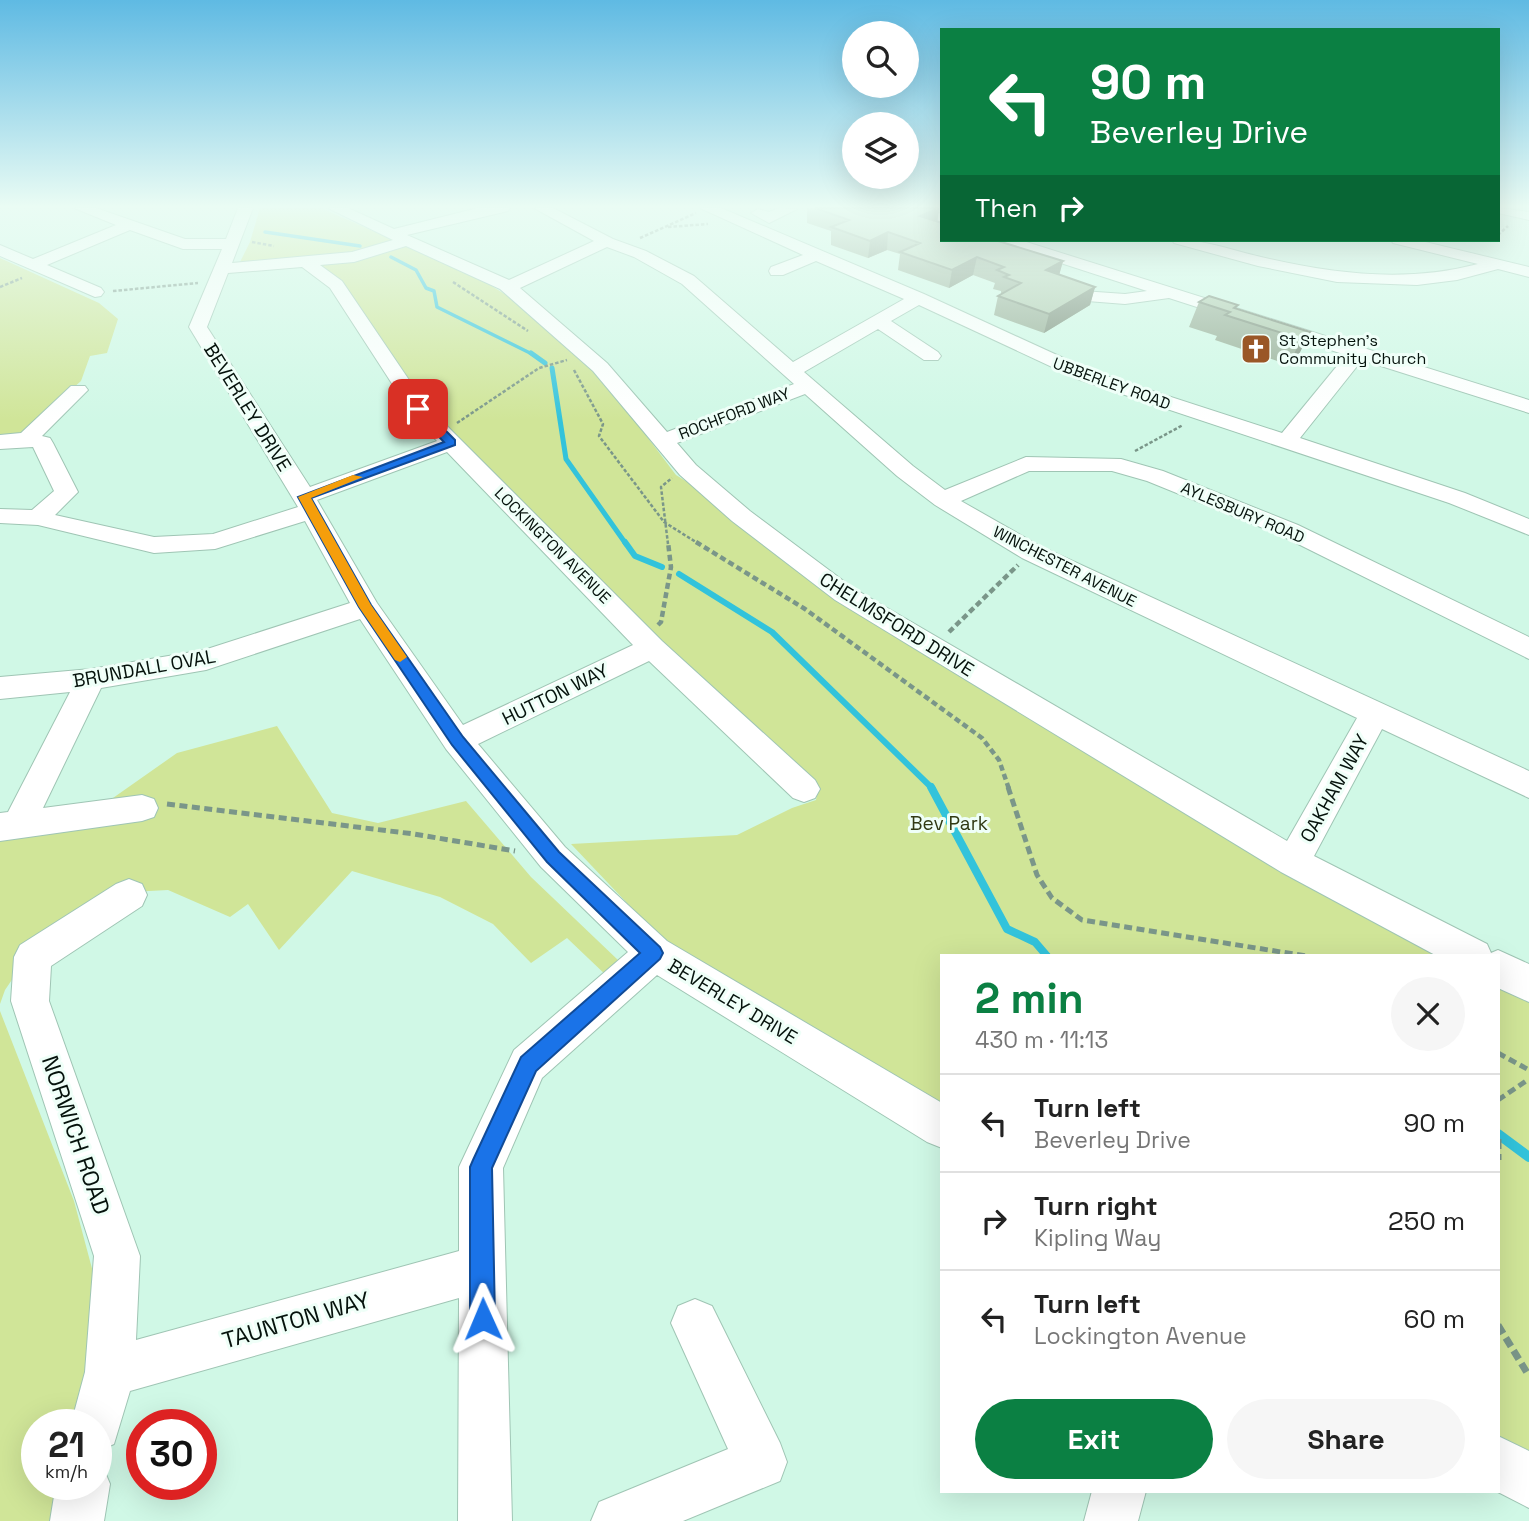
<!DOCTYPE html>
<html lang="en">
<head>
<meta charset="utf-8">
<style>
	:root { --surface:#fff; --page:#f6f6f6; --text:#222; --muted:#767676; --line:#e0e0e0; --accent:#0b8043 }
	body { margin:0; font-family:"Space Grotesk",sans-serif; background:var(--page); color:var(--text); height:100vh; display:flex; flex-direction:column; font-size:26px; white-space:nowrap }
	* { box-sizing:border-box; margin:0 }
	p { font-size:23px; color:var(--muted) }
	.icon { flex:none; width:38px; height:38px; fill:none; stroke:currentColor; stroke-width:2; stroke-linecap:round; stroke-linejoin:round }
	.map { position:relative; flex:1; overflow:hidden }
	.details { position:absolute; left:940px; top:954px; width:560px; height:539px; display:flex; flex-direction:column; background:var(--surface); border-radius:0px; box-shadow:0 7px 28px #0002 }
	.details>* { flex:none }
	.top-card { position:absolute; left:940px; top:28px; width:560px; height:214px; border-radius:0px; box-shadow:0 7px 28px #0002; background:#0b8043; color:#fff; overflow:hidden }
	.fabs { position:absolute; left:842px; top:21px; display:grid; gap:14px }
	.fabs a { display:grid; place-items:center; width:77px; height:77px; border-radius:50%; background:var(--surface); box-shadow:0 7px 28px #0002; font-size:35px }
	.speed { position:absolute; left:21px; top:1409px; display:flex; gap:14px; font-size:35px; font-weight:700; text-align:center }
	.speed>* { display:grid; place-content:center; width:91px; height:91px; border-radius:50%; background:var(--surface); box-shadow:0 7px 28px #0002; line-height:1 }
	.speed small { font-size:18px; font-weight:400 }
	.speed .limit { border:10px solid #d22; background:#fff; color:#111 }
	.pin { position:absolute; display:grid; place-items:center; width:60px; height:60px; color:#fff; margin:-30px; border-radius:14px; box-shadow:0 4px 10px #0006 }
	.me { position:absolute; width:77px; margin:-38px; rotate:359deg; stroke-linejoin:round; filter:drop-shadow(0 0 5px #0008) }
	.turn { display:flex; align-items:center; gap:24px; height:147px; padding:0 35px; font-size:32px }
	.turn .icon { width:91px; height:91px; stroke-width:2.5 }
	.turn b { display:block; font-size:49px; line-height:60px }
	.then { display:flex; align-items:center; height:66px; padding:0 35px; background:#0003; gap:14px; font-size:26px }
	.round { display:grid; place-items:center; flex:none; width:74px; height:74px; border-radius:37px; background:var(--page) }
	.summary { display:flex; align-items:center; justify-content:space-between; height:119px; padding:0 35px }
	h1 { font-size:42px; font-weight:800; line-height:52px; color:var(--accent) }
	.action { display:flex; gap:14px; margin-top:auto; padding:14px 35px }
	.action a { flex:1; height:80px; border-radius:42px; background:var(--accent); color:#fff; font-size:28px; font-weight:800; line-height:80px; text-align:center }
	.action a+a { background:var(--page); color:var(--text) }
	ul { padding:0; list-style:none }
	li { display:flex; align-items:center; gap:21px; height:98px; padding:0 35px; border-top:2px solid var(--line) }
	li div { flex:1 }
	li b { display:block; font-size:26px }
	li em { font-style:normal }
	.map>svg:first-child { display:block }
	.green { fill:#d0e598 }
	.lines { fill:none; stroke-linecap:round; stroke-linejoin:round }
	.stream-far4 { stroke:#32c3db; stroke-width:3.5 }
	.stream-far3 { stroke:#32c3db; stroke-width:5 }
	.stream-far2 { stroke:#32c3db; stroke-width:6 }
	.stream-far1 { stroke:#32c3db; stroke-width:8 }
	.stream { stroke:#32c3db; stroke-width:10 }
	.minor-casing { stroke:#9fc5b4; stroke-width:2 }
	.path-far3 { stroke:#7a9689; stroke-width:2.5; stroke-dasharray:3.5 2; stroke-linecap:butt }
	.path-far2 { stroke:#7a9689; stroke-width:4.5; stroke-dasharray:6 3.5; stroke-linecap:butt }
	.path-far1 { stroke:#7a9689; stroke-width:5; stroke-dasharray:8 4.5; stroke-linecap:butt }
	.path { stroke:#7a9689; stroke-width:7; stroke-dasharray:10 5; stroke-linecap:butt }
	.minor { fill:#fff; fill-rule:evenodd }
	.wall { fill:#96ac95 }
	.shaded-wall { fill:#7a8c79 }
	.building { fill:#aec8ad; stroke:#7a8c79; stroke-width:2 }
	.route { fill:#1a73e8; stroke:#114b97; stroke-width:2 }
	.slow { fill:#f59e0b }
	.labels { text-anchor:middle; stroke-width:6; stroke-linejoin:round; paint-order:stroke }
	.far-poi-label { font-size:16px; fill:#05120c; stroke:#effff8; text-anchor:start }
	.far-street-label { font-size:16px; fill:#05120c; stroke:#effff8 }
	.street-label { font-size:19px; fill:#05120c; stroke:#effff8 }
	.park-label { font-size:19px; fill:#313a14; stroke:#effff8 }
	.near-street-label { font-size:23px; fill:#05120c; stroke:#effff8 }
</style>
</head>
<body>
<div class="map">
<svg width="1529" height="1521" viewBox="0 0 1529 1521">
	<rect width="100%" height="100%" fill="#d0f8e6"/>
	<g class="green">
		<path d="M260 208H321L475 276 508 296 605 381 676 475 705 493 762 544 1442 955 942 956 941 1109 663 941 571 844 737 835 792 808 816 800 818 786 710 692 441 427 310 260 246 265 240 262 250 242Z"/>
		<path d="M0 258 99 303 118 319 107 353 90 356 81 381 21 434 0 437Z"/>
		<path d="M277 726 332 813 378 823 466 801 531 877 618 960 609 978 567 938 531 963 493 924 440 897 352 871 279 950 248 904 230 917 168 890 130 892 28 956 5 990 0 1004V840L66 831 177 753Z"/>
		<path d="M1498 985 1529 1002V1460L1498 1441Z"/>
		<path d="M0 1011 74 1201 94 1276 87 1387 79 1424H37V1484H67L60 1521H0Z"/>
	</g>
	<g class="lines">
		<g class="stream-far4">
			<path d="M265 232 360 246"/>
			<path d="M391 257 416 270 426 288 434 291 437 307 534 355"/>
		</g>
		<g class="stream-far3">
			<path d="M531 353 545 363"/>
			<path d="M552 368 566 459 626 544"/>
		</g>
		<g class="stream-far2">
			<path d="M625 542 635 556 662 567"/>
			<path d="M679 574 772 632 933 789"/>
		</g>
		<path class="stream-far1" d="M931 787 1007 929 1035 942 1047 956"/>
		<path class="stream" d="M1498 1134 1529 1157"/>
		<g class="minor-casing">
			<g id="minor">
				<path d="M74 208H96L185 239H226L238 208H253L232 263 352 252 393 240 328 208H348L394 229 478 208H510L508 211 407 235 509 280 594 241 534 208H553L613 239 646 251 694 276 793 362 904 299 816 261 783 275H771L769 271 771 267 803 255 700 208H721L924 294 1094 372 1282 433 1346 355 1169 298 1125 304 1062 299 1059 295 1068 290 1125 294 1147 291 999 243 997 240H1020L1529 400V413L1362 360 1300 438 1465 493 1529 519V535L1449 503 1080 380 919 305 891 321 938 352 941 356 938 360H924L878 329 804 372 913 466 945 490 1026 457 1121 459 1163 471 1298 525 1529 637V659L1280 535 1147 481 1112 471H1029L961 501 1040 546 1529 771V798L1382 729 1314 856 1487 944 1491 953 1498 950 1529 964V1002L1498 988V956H1437L1281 872 835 600 732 521 680 475 593 371 500 289 406 246 354 262 320 265 342 281 426 405 662 641 815 780 820 789 815 798 804 802 793 798 649 661 478 744 565 847 667 941 942 1103V1148L927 1142 657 975 542 1078 503 1168 512 1521H458L459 1298 130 1391 114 1444 96 1452V1424H71L85 1372 94 1256 11 1001 14 957 20 945 116 884 129 879 142 884 147 895 142 906 51 966 49 1001 140 1256 136 1340 459 1251V1167L514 1050 628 952 541 867 446 749 360 619 206 670 101 688 43 808 142 795 154 799 158 808 154 817 142 821 0 841V813L8 812 70 692 0 699V677L91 669 204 650 350 603 305 521 215 549 154 553 38 525 0 523V509L32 510 54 491 33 447 0 449V435L21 433 71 386H85L88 390 42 436 50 438 53 443 78 492 55 515 154 537 213 534 298 507 189 327 222 249H183L130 230 47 265 101 288 104 292 101 296 95 297 0 256V245L33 259 116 225ZM607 247 634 257 682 284 794 384 667 432 607 363 520 288ZM302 267 330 288 411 413 437 441 310 487 207 327 228 273ZM805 394 897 476 935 505 1022 558 1357 718 1287 841 853 588 750 511 696 465 677 443ZM447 452 633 645 463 725 377 603 317 500Z"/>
				<path d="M779 208 797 209 769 223 751 213 758 209 769 212Z"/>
				<path d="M901 208H924L942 214V223Z"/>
				<path d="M1498 208 1529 212V220L1498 213Z"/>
				<path d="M1172 240C1203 239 1231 250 1261 257 1333 274 1406 283 1478 264L1393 243 1391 240H1417L1529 267V277L1498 269 1457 280 1417 285 1337 282 1258 266 1174 243Z"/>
				<path d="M695 1299 712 1306 780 1443 787 1462 780 1481 683 1521H591L599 1502 728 1449 671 1323 678 1306Z"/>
				<path d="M1498 1436 1529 1451V1508L1496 1491Z"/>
				<path d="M96 1463 102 1465 110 1484 104 1521H50L56 1484H96Z"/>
				<path d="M1092 1491H1146L1138 1521H1084Z"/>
			</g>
		</g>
		<g class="path-far3">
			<path d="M668 227 708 224"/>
			<path d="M1498 235 1508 226"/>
			<path d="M640 238 696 213"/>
			<path d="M252 242 274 246"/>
			<path d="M453 282 528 331"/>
			<path d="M0 287 22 278"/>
			<path d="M113 291 198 283"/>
			<path d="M574 370 603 424 599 436 664 522 699 544"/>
			<path d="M457 423 539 368 567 360"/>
			<path d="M1135 451 1183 425"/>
			<path d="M668 544 661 487 672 478"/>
		</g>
		<g class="path-far2">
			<path d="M696 542 805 609 982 738 999 760 1009 789"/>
			<path d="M658 625 661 622 671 567 668 542"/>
			<path d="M949 632 1018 565"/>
		</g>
		<g class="path-far1">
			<path d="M1008 787 1037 875 1052 898 1082 920 1306 956"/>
			<path d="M167 804 414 834 515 851"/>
			<path d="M1498 1053 1529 1070"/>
			<path d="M1498 1100 1529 1079"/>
		</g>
		<g class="path">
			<path d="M1498 1139V1160"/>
			<path d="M1498 1325 1529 1376"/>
		</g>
		<use href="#minor" class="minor"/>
	</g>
	<g class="wall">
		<path d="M807 208H939L937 221 1063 261 1059 275 1095 287 1090 305 1044 333 994 315 998 296 1001 295V291L993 289 995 283 973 275 949 288 898 270 900 254 887 250 868 258 831 245V231L807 223Z"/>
		<path d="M1199 302 1237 309 1310 332 1297 358 1289 365 1215 340 1217 336 1189 327Z"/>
	</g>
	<g class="shaded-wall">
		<path d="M939 208 937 225 920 216Z"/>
		<path d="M888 232 887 250 868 258 870 241Z"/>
		<path d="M977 257 973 275 949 288 952 270Z"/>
		<path d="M1063 261 1058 279 1046 270Z"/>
		<path d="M1095 287 1090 305 1044 333 1049 314Z"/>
		<path d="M1310 332 1297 358 1289 365 1301 339Z"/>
	</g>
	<g class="building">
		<path d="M815 208H938L920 216 942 223V240H995L1063 261 1046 270 1095 287 1049 314 998 296 1021 283 1004 277 1009 275 997 270 1004 267 977 257 952 270 900 252 920 243 888 232 870 241 831 227 849 220Z"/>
		<path d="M1209 296 1238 305 1234 308 1310 332 1301 339 1225 315 1230 312 1199 302Z"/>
	</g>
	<linearGradient id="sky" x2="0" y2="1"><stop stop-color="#5fbae3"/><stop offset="0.49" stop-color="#eafcf4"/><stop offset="1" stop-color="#eafcf4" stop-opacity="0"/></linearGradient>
	<rect width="1529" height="421" fill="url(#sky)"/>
	<path class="route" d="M414 407H422L455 440V445L311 498 371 605 463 737 559 852 660 947 663 953 660 959 536 1071 492 1168 495 1319 491 1327 483 1331 474 1327 470 1319V1167L473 1160 521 1057 640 953 547 862 452 745 359 607 298 497 444 442 414 411Z"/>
	<path class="slow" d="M353 475 363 477 311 498 371 605 407 657 400 662 395 660 359 607 298 497Z"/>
	<defs>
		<g id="church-square" transform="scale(1.575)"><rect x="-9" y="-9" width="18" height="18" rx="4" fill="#9a5727" stroke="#effff8"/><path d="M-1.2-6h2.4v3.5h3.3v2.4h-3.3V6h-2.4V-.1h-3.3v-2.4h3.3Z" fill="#fff"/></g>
	</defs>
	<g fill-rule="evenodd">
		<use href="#church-square" x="1256" y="349"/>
	</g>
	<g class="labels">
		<g class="far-poi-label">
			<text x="1279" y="346">St Stephen's<tspan x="1279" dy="18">Community Church</tspan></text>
		</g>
		<g class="far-street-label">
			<text transform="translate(1112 383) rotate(20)" y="6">UBBERLEY ROAD</text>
			<text transform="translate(734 413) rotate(-21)" y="6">ROCHFORD WAY</text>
			<text transform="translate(1243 512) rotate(23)" y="6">AYLESBURY ROAD</text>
			<text transform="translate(553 545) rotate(45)" y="6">LOCKINGTON AVENUE</text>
			<text transform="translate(1065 566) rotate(27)" y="6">WINCHESTER AVENUE</text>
		</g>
		<g class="street-label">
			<text transform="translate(248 407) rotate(58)" y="7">BEVERLEY DRIVE</text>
			<text transform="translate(897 624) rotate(32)" y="7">CHELMSFORD DRIVE</text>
			<text transform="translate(144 668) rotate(-10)" y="7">BRUNDALL OVAL</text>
			<text transform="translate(555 694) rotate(-26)" y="7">HUTTON WAY</text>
			<text transform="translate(1334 788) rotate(-61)" y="7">OAKHAM WAY</text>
			<text transform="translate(733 1001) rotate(31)" y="7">BEVERLEY DRIVE</text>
		</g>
		<g class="park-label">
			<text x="949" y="830">Bev Park</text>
		</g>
		<g class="near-street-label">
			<text transform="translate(76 1135) rotate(71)" y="8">NORWICH ROAD</text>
			<text transform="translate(296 1320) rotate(-16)" y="8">TAUNTON WAY</text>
		</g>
	</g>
</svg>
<div class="fabs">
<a><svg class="icon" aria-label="search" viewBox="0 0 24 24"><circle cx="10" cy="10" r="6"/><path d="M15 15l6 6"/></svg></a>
<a><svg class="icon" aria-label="layers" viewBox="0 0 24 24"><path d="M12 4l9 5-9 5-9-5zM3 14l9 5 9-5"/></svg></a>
</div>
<div class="speed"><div>21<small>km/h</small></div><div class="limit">30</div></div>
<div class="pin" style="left:418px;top:409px;background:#d93025"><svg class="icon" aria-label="arrive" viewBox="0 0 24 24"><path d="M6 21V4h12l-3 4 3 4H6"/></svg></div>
<svg class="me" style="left:483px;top:1319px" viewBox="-20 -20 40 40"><path d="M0-17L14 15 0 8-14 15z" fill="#1a73e8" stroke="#fff" stroke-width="4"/></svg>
<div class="top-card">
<div class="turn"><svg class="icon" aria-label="left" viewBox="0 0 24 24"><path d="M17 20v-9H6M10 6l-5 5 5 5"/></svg><div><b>90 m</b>Beverley Drive</div></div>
<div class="then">Then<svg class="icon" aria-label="right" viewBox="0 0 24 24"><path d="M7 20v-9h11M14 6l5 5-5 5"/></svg></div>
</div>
<section class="details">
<div class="summary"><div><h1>2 min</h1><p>430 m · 11:13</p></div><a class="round"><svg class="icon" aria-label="close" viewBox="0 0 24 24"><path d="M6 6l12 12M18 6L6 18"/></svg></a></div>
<ul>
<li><svg class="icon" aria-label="left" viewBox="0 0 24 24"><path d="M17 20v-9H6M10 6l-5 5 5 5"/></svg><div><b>Turn left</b><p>Beverley Drive</p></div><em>90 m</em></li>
<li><svg class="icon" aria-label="right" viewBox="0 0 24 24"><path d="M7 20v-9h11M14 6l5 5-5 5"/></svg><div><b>Turn right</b><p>Kipling Way</p></div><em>250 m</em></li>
<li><svg class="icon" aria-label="left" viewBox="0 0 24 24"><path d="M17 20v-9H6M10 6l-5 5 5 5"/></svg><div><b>Turn left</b><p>Lockington Avenue</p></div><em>60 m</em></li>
</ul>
<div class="action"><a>Exit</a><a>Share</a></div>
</section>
</div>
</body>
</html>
